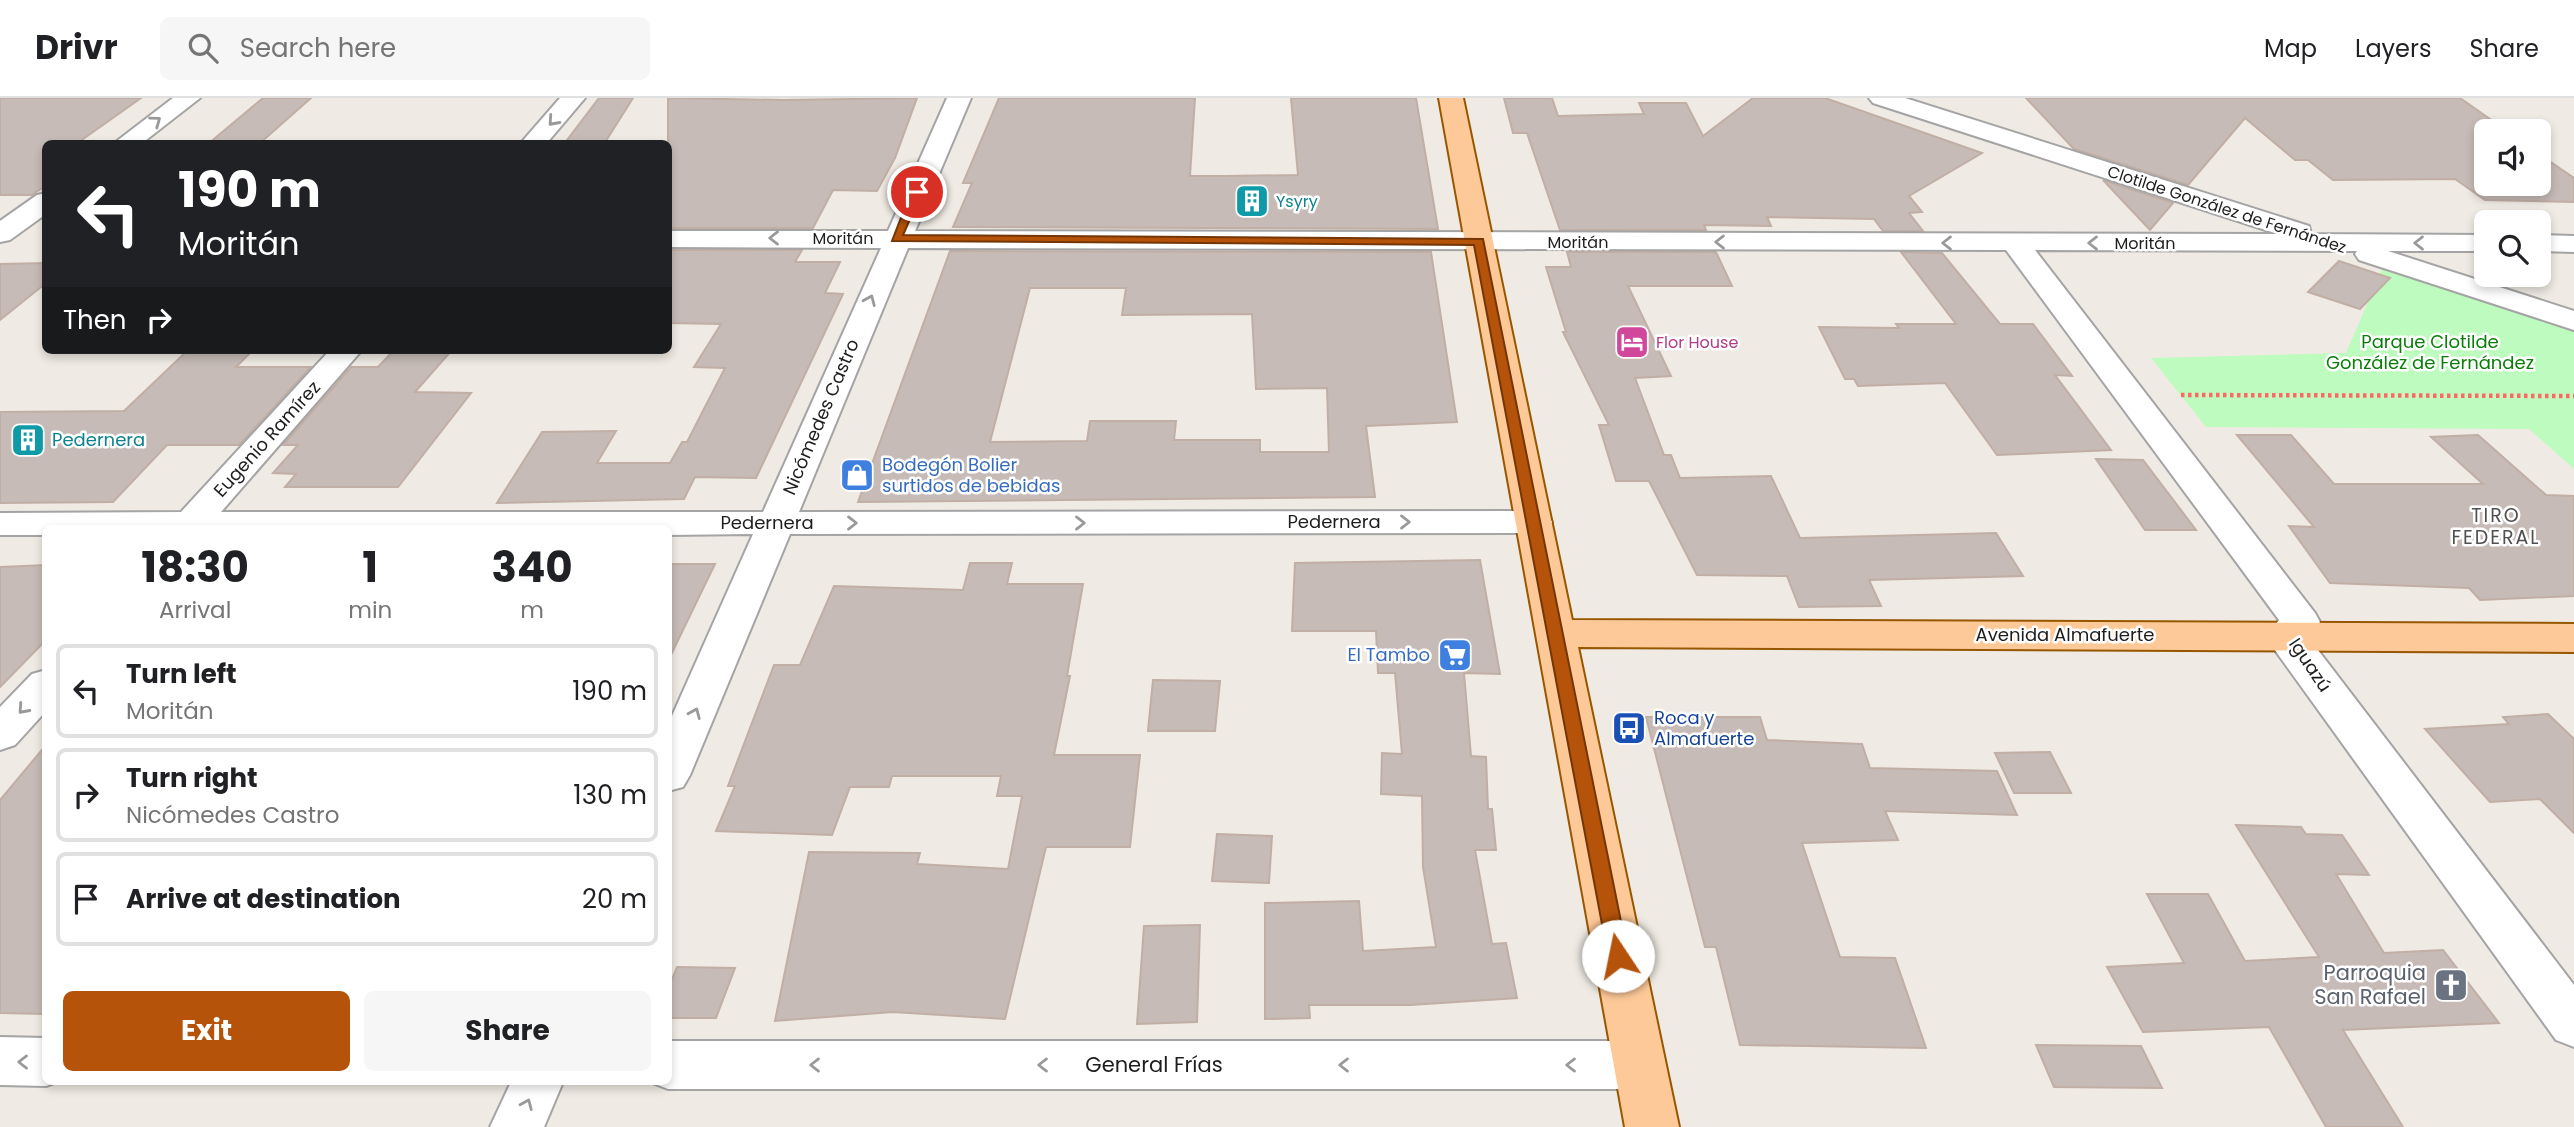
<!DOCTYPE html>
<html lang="en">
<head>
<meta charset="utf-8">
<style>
	:root { --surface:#fff; --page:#f6f6f6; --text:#202124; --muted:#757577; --line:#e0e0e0; --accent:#b45309 }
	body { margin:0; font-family:Poppins,sans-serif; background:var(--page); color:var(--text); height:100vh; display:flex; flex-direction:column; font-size:26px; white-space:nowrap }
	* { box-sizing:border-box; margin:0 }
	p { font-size:23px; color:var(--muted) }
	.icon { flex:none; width:38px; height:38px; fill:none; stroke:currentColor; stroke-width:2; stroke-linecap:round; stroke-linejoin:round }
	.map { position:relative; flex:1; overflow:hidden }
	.details { position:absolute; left:42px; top:427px; width:630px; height:560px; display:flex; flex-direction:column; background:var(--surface); border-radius:10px; box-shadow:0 4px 10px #0003 }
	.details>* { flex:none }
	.guide { position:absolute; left:42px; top:42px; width:630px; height:214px; border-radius:10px; box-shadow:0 4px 10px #0003; background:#202124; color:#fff; overflow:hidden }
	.tools { position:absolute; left:2474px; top:21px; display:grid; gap:14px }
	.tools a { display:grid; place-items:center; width:77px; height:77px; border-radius:10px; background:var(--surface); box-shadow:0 4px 10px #0003; font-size:35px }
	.pin { position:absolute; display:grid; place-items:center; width:60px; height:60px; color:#fff; margin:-30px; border:4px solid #fff; border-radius:50%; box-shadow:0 2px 7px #0007 }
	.me { position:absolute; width:77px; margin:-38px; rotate:349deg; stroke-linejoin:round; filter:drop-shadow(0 0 5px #0008) }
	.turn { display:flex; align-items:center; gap:24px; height:147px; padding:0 21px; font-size:32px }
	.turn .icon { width:91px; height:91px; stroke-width:2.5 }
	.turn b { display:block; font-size:49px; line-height:60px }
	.then { display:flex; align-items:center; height:66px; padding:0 21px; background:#0003; gap:14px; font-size:26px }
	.eta { display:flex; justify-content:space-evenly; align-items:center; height:119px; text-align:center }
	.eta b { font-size:42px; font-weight:700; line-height:49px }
	.action { display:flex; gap:14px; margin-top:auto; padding:14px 21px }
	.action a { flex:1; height:80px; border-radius:10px; background:var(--accent); color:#fff; font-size:28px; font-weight:700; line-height:80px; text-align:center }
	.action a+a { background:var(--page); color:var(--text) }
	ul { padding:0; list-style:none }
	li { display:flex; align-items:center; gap:21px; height:94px; margin:0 14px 10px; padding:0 7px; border:4px solid var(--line); border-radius:10px }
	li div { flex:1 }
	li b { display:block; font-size:26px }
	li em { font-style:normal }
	header { display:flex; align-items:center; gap:42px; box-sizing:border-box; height:98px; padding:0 35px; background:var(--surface); border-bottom:2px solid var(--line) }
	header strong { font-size:33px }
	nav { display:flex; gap:38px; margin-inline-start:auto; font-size:24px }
	.search { width:490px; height:63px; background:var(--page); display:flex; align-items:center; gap:18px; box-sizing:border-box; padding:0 24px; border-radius:10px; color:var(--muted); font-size:26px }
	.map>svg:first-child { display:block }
	.park { fill:#befbbe }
	.building { fill:#c6bbb6; stroke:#c1aea5; stroke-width:2; fill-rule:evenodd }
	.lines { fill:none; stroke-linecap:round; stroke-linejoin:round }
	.minor-casing { stroke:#a4a4a4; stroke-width:4 }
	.major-casing { stroke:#965700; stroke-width:4 }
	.path { stroke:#fd6765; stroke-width:4.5; stroke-dasharray:3.5 3.5; stroke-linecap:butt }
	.minor { fill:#fff; fill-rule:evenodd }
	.major { fill:#fec998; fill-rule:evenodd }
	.oneway { stroke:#999 }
	.route { fill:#b45309; stroke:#753606; stroke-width:2 }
	.labels { text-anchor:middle; stroke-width:5; stroke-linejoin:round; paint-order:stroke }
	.far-culture-label { font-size:16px; fill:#0d838f; stroke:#fff; text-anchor:start }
	.far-street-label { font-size:16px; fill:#1d1d1d; stroke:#fff }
	.far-hotel-label { font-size:16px; fill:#b23c85; stroke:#fff; text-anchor:start }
	.park-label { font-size:18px; fill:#097e08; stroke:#fff }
	.street-label { font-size:18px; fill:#1d1d1d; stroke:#fff }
	.culture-label { font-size:18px; fill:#0d838f; stroke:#fff; text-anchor:start }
	.shop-label { font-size:18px; fill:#366cbe; stroke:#fff; text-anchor:start }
	.transit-label { font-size:18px; fill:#164399; stroke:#fff; text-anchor:start }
	.neighbourhood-label { font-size:19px; letter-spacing:2px; fill:#505050; stroke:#fff }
	.near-worship-label { font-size:21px; fill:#5b616d; stroke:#fff; text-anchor:end }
	.near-street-label { font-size:21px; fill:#1d1d1d; stroke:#fff }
</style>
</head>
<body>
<header>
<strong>Drivr</strong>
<div class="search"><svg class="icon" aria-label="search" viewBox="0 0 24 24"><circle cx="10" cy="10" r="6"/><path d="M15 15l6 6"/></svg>Search here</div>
<nav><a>Map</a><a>Layers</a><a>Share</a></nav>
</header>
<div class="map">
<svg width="2574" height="1029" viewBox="0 0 2574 1029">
	<rect width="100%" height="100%" fill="#efeae3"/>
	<path class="park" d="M2387 160 2574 218V371L2529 331 2206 329 2151 260 2346 255Z"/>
	<g class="building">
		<path d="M0 0H141L76 46H46V88L36 94 32 97H0Z"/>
		<path d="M263 0H311L259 46H208Z"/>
		<path d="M599 0H633L604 46H564Z"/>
		<path d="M668 0 784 2 917 0 895 60 877 93 833 92 813 130H668Z"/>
		<path d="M999 0H1195L1190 78H1225L1298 77 1291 0H1416L1438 131 953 129 972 85H963Z"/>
		<path d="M1504 0H1552L1558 18 1644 16 1639 5H1686L1703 38 1753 0H1825L1982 55 1909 98 1922 114 1909 115 1923 133H1883L1874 121 1767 119 1771 128 1704 127 1706 132H1560L1527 35H1513Z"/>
		<path d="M2026 0H2460L2507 33H2487V86H2539V56L2574 80V104L2485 102 2455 81 2333 82 2308 62H2295L2245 20 2188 87 2074 51Z"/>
		<path d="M2103 82 2173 105 2150 132Z"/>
		<path d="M668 152H802L795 164H840L825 195 843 196 756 380 695 379 684 401 497 405 542 334 616 333 597 365H670L682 344H687L725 270 694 269 721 226 668 225Z"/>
		<path d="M950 153 1431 154 1457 324 1366 328 1375 399 858 404ZM1030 190H1126L1122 217 1252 216 1256 291 1327 290 1329 354H1260V342H1174L1176 323H1090L1087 343 990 344Z"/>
		<path d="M1567 154H1716L1732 188H1628L1671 278 1635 280 1664 357H1671L1680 380 1771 378 1800 440 1996 435 2023 478 1869 482 1881 508 1799 509 1787 478 1697 477 1649 383H1616L1599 327H1609L1563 234H1566L1546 169H1571Z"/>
		<path d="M1901 154 1942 155 2000 226H2033L2072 278 2055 277 2111 352 1997 357 1945 285 1858 288 1854 281H1845L1819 229 1899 230 1896 226H1956Z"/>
		<path d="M2339 163 2390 180 2360 211 2308 194Z"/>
		<path d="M46 165V185L0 222V166Z"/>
		<path d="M188 252H253L236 269H311L239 347H167L113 404 0 405V314L124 313Z"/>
		<path d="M394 252H452L415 294 471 295 398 389H285L296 376 273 375 298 347H283L351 269H378Z"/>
		<path d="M2237 337H2291L2334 386H2483L2431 339 2478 337 2546 397 2574 398V498L2480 502 2469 490 2330 485 2289 428 2314 429Z"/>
		<path d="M2096 361 2143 362 2196 432H2145Z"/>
		<path d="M1480 462 1500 576 1464 575 1471 658 1486 659 1488 711H1492L1496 752H1475L1492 846 1506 845 1517 900 1410 907H1309L1310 920 1265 921V805L1359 803 1363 853 1436 849 1423 769 1422 698 1381 696 1382 655 1402 656 1395 575H1378L1376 533H1292L1295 465Z"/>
		<path d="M970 465H1012L1007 486H1083L1067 578H1070L1054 657H1140L1130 749H1046L1005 921 893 914 775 923 809 754 920 755 917 766 1008 771 1022 698H997L1001 678H892L889 689H850L832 737 716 733 735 688H728L774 567H800L834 488 963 492Z"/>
		<path d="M668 466H715L668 563Z"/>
		<path d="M46 467V542L0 589V469Z"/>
		<path d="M1153 582 1220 583 1215 633H1148Z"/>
		<path d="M2548 616 2574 641V735L2540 701 2490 704 2425 631 2509 626 2503 619Z"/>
		<path d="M1646 619H1760L1767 642 1862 646 1870 670 1997 673 2017 717 1885 713 1898 742 1802 745 1840 859 1895 860 1926 950 1740 947 1716 849H1705Z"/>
		<path d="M46 647V916L0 915V702Z"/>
		<path d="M2050 654 2071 695H2014L1995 655Z"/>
		<path d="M2236 727 2301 729 2306 736 2342 737 2369 777 2336 776 2384 855 2443 852 2499 925 2343 932 2403 1029H2326L2269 929 2143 934 2107 869 2184 865 2147 796H2208L2245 863 2319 859Z"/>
		<path d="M1217 736 1272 738 1269 785 1212 783Z"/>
		<path d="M1200 827 1197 924 1137 926 1144 828Z"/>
		<path d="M677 869 735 870 716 920H668V891Z"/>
		<path d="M2036 947 2141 948 2162 990 2054 989Z"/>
	</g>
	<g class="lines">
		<g class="minor-casing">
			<g id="minor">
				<path d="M173 0H200L141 46H113Z"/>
				<path d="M560 0H585L546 46H520Z"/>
				<path d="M947 0H971L915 133 2278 136 1873 5 1869 0H1905L2309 128 2311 136 2487 137V153H2388L2574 213V232L2359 162 2355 156 2357 153 2035 152 2315 515 2320 524 2308 539 2574 887V949L2556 942 2272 548 2266 538 2279 522 2006 152 908 150 799 414 1534 413 1547 416 1552 424 1547 432 1534 435 790 436 690 677 683 689 668 693V627L753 436 668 437V430H46V437H0V415L181 414 330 252H362L221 414H763L881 150 668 149V133H888Z"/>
				<path d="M46 95V116L10 142 0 144V123L37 97Z"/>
				<path d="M2539 137 2574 138V154L2539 153Z"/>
				<path d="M46 572V613L15 647 0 652V609L32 576Z"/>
				<path d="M0 939 46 940V984H57L46 988 0 987Z"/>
				<path d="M668 943H1639L1657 950 1665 967 1657 984 1639 991H668L650 984H668Z"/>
				<path d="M511 984H563L544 1029H490Z"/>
			</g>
		</g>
		<g class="major-casing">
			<path id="major" d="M1439 0H1463L1572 522 2574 526V554L1578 549 1679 1029H1625Z"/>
		</g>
		<path class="path" d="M2181 297 2574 298"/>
		<use href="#minor" class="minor"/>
		<use href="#major" class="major"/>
	</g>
	<defs><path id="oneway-chevron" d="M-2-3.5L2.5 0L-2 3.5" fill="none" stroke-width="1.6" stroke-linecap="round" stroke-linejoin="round" transform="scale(1.75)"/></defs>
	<g class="oneway">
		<use href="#oneway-chevron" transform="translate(156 23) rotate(-36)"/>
		<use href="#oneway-chevron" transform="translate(553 23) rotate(132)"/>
		<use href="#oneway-chevron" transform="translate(774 140) rotate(180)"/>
		<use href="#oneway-chevron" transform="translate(1720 144) rotate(-180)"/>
		<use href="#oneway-chevron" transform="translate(1947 145) rotate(-180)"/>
		<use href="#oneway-chevron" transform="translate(2093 145) rotate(-180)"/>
		<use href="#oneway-chevron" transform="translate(2419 145) rotate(-180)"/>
		<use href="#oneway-chevron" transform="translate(870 202) rotate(-67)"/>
		<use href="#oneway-chevron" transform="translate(1405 424)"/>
		<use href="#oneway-chevron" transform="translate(852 425)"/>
		<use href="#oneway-chevron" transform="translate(1080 425)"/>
		<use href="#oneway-chevron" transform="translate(23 611) rotate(132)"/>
		<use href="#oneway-chevron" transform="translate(695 615) rotate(-67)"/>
		<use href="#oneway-chevron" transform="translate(23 964) rotate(-180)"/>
		<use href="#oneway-chevron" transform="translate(815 967) rotate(-180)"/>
		<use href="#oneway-chevron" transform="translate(1043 967) rotate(-180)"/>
		<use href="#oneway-chevron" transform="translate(1344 967) rotate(-180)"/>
		<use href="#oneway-chevron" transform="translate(1571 967) rotate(-180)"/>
		<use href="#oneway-chevron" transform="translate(527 1006) rotate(-67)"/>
	</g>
	<path class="route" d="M917 90 922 94 903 137 1483 141 1628 858 1626 864 1618 867 1611 864 1608 858 1474 147 892 143 911 94Z"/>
	<defs>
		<g id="building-square" transform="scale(1.75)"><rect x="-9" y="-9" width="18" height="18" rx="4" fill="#0f9aa8" stroke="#fff"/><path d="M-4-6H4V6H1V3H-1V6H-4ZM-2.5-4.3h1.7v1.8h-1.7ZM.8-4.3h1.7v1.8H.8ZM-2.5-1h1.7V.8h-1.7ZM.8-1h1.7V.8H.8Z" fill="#fff"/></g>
		<g id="hotel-square" transform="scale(1.75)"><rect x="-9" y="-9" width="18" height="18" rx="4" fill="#d1479c" stroke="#fff"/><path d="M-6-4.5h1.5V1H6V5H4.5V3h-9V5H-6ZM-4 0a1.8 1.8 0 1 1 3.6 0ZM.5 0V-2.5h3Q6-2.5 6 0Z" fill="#fff"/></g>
		<g id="shop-square" transform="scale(1.75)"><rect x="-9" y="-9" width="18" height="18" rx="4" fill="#3f7fe0" stroke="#fff"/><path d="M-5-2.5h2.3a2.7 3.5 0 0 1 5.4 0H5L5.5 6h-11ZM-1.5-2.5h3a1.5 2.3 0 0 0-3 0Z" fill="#fff"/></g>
		<g id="supermarket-square" transform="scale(1.75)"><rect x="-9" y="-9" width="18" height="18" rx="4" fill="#3f7fe0" stroke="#fff"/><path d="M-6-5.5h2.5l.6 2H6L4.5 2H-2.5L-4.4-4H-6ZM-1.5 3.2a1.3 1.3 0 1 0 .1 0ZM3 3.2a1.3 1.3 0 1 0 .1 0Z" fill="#fff"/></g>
		<g id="bus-square" transform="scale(1.75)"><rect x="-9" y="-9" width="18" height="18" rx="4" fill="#1a4fb4" stroke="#fff"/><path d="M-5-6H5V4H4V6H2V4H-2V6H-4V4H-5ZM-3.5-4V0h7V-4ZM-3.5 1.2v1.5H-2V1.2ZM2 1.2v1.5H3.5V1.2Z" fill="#fff"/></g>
		<g id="church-square" transform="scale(1.75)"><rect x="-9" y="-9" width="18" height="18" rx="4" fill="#6b7280" stroke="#fff"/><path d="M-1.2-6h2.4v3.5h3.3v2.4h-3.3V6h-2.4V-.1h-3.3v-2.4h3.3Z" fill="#fff"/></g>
	</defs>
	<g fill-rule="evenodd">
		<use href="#building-square" x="1252" y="103"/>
		<use href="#hotel-square" x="1632" y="244"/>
		<use href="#building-square" x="28" y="342"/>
		<use href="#shop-square" x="857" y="377"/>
		<use href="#supermarket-square" x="1455" y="557"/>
		<use href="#bus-square" x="1629" y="630"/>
		<use href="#church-square" x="2451" y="887"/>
	</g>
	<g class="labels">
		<g class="far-culture-label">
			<text x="1276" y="109">Ysyry</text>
		</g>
		<g class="far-street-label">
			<text transform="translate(2227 111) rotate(18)" y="6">Clotilde González de Fernández</text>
			<text x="843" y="146">Moritán</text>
			<text x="1578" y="150">Moritán</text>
			<text x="2145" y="151">Moritán</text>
		</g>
		<g class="far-hotel-label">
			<text x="1656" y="250">Flor House</text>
		</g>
		<g class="park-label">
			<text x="2430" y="250">Parque Clotilde<tspan x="2430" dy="21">González de Fernández</tspan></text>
		</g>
		<g class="street-label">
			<text transform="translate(821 319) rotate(-67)" y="6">Nicómedes Castro</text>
			<text transform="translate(267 341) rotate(-48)" y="6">Eugenio Ramírez</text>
			<text x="1334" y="430">Pedernera</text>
			<text x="767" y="431">Pedernera</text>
			<text x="2065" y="543">Avenida Almafuerte</text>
			<text transform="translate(2310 567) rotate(56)" y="6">Iguazú</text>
		</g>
		<g class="culture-label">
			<text x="52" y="348">Pedernera</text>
		</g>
		<g class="shop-label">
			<text x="882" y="373">Bodegón Bolier<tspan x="882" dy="21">surtidos de bebidas</tspan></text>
			<text x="1430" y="563" text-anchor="end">El Tambo</text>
		</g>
		<g class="transit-label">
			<text x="1654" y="626">Roca y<tspan x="1654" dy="21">Almafuerte</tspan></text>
		</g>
		<g class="neighbourhood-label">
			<text x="2496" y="424">TIRO<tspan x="2496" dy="22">FEDERAL</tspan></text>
		</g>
		<g class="near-worship-label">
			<text x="2426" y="882">Parroquia<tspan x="2426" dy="24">San Rafael</tspan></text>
		</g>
		<g class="near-street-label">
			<text x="1154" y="974">General Frías</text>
		</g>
	</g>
</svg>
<div class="tools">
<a><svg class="icon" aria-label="sound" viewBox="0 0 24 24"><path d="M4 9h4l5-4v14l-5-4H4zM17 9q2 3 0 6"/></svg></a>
<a><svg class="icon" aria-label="search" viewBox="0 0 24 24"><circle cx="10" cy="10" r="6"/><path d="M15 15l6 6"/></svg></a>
</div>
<div class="pin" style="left:917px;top:94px;background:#d93025"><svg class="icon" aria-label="arrive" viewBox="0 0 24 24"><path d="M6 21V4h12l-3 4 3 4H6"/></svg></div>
<svg class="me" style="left:1618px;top:858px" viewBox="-20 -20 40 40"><circle r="19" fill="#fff"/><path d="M0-13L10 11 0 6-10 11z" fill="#b45309"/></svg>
<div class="guide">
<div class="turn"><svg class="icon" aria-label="left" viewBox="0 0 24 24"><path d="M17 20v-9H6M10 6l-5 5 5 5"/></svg><div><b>190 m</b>Moritán</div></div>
<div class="then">Then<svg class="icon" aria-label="right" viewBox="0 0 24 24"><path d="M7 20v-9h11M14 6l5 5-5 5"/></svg></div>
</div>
<section class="details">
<div class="eta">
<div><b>18:30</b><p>Arrival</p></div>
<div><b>1</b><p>min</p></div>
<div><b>340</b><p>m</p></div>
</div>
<ul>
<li><svg class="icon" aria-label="left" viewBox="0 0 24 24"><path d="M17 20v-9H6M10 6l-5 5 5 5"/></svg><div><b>Turn left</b><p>Moritán</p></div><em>190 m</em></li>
<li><svg class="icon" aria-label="right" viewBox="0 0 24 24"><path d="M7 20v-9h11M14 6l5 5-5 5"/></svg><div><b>Turn right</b><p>Nicómedes Castro</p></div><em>130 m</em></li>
<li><svg class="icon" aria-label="arrive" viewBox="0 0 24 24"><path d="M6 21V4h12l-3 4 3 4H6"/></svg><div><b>Arrive at destination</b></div><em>20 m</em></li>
</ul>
<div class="action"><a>Exit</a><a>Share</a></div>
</section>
</div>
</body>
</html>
